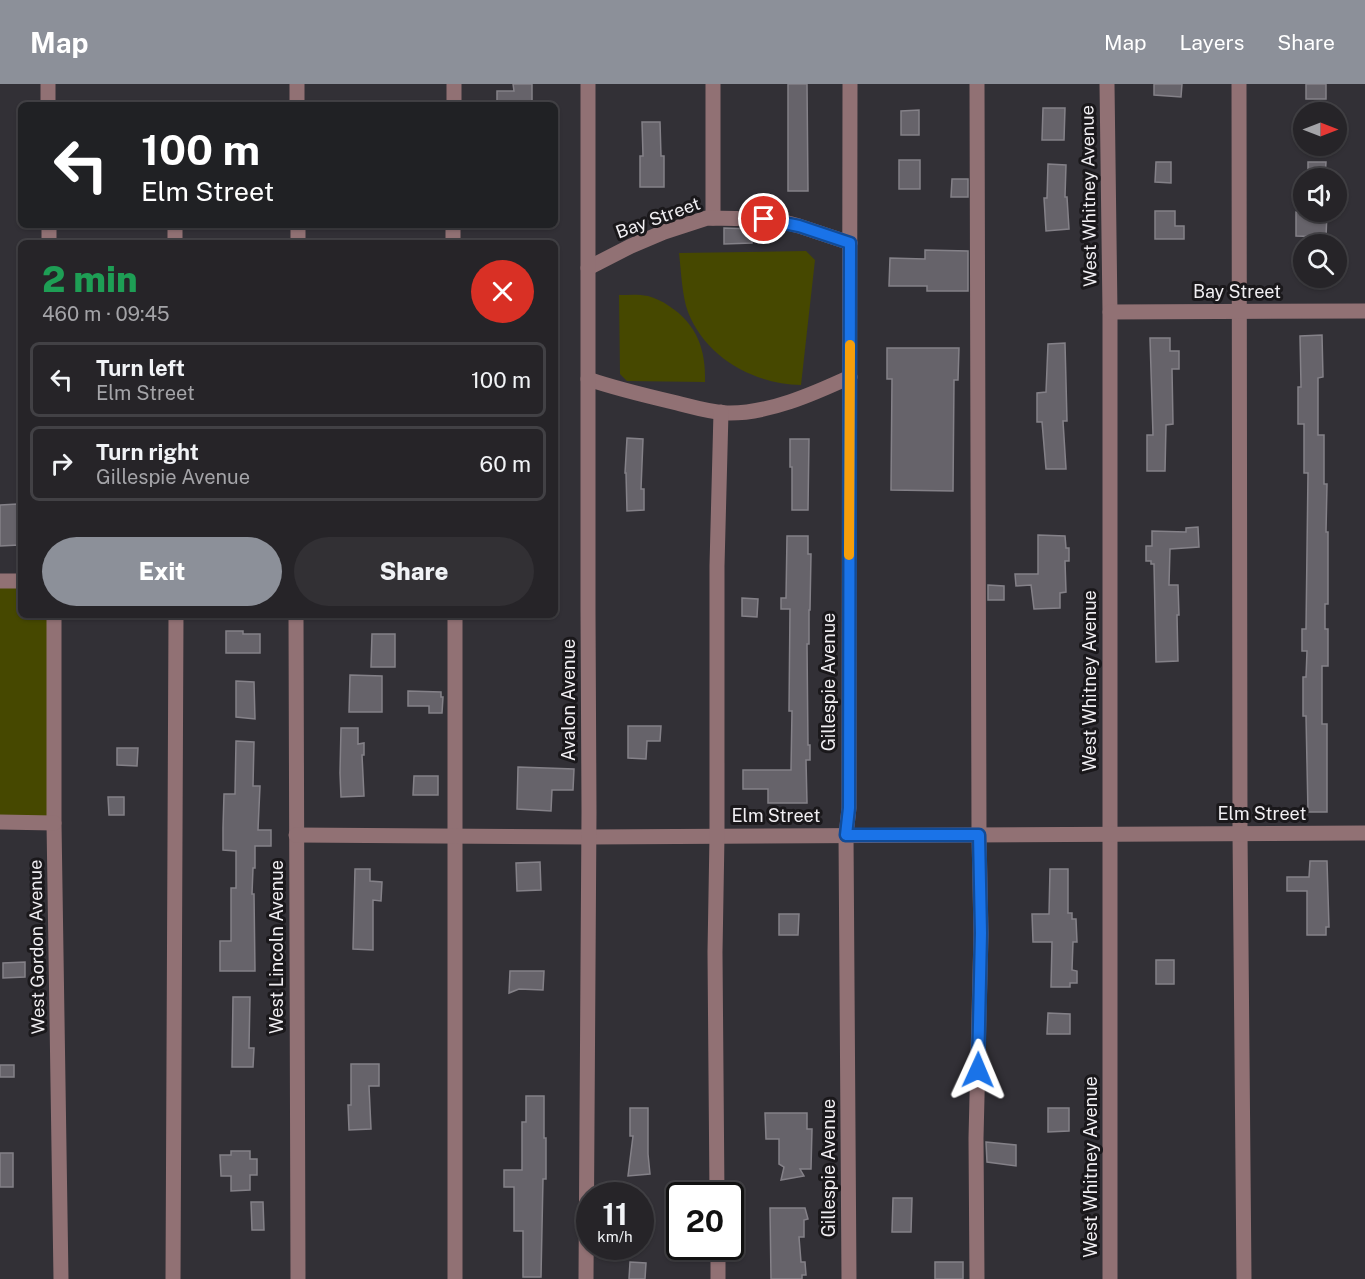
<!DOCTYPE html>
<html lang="en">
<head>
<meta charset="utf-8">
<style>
	:root { --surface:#262428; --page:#323034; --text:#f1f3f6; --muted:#a4a4a8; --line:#424145; --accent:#8c9099 }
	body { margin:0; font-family:"Public Sans",sans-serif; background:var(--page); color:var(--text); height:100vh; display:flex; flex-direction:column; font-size:22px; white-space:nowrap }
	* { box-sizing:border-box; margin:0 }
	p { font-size:20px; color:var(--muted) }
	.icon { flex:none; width:33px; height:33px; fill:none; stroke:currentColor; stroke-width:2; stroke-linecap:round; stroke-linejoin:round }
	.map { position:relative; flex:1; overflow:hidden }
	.details { position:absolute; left:18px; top:156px; width:540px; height:378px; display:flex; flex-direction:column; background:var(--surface); border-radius:9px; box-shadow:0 2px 4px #0004,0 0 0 2px var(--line) }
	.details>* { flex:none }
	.top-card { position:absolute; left:18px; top:18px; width:540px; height:126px; border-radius:9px; box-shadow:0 2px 4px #0004,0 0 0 2px var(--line); background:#202124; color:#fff; overflow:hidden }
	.needle { width:39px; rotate:90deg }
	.fabs { position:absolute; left:1293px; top:18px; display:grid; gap:12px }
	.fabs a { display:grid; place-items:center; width:54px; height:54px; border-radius:50%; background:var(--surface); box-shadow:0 2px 4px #0004,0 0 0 2px var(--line); font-size:30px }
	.speed { position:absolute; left:576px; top:1098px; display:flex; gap:12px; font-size:30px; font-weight:700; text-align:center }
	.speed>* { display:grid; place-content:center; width:78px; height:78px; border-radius:50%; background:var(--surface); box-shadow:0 2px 4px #0004,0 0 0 2px var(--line); line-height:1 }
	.speed small { font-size:15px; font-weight:400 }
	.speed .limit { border:3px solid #111; border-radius:9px; background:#fff; color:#111 }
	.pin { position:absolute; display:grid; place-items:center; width:51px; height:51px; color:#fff; margin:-26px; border:3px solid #fff; border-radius:50%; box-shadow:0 2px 6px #0007 }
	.me { position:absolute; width:66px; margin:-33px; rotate:1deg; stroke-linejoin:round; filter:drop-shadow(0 0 4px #0008) }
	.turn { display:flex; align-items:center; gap:21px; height:126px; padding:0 24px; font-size:27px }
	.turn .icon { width:78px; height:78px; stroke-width:2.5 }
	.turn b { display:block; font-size:42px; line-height:51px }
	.round { display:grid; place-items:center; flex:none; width:63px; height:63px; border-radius:32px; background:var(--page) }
	.head { display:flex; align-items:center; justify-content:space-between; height:102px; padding:0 24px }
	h1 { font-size:36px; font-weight:800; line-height:45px; color:#1e9e55 }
	.action { display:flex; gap:12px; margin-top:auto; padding:12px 24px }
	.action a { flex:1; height:69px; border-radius:36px; background:var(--accent); color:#fff; font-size:24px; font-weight:800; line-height:69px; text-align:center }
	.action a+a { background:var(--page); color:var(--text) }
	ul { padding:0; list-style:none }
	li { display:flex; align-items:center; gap:18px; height:75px; margin:0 12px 9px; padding:0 12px; border:3px solid var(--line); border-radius:9px }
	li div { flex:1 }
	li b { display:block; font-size:22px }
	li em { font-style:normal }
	header { display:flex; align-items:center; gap:36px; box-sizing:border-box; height:84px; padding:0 30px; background:var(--accent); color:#fff }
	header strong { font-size:28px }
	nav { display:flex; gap:33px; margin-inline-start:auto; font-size:21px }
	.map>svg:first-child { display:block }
	.green { fill:#464800 }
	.building { fill:#66636a; stroke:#848188; stroke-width:1.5 }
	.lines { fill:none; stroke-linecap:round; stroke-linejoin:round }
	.minor { stroke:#917174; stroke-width:15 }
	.route-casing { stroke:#114b97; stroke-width:15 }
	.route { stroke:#1a73e8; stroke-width:10 }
	.slow { stroke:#f59e0b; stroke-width:10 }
	.labels { text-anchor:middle; stroke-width:6; stroke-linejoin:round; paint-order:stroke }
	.street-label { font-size:18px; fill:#f0eef2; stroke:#1a181b }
</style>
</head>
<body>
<header>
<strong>Map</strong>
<nav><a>Map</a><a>Layers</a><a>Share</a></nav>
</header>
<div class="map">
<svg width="1365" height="1195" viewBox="0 0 1365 1195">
	<rect width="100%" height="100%" fill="#323036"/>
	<g class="green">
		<path d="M806 167 815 176 801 301C754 300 706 274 688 228 682 212 681 186 679 169Z"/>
		<path d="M619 211C628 211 638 210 648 212 655 214 662 217 669 222 697 240 706 266 705 298L627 297 620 290Z"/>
		<path d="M0 501H21V531H49L51 736 0 735Z"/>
	</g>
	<g class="building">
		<path d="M513 0H532V19H497V7H514Z"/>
		<path d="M788 0H807L808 107H788Z"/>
		<path d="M1154 0H1182L1181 13 1154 11Z"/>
		<rect x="1306" y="0" width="20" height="15"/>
		<path d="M1043 24H1065L1064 56H1042Z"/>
		<path d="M919 26V51H901V27Z"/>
		<path d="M642 38H660L661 72H664V103H640V72H643Z"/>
		<rect x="899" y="76" width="21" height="29"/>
		<path d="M1156 78H1171V99L1155 98Z"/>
		<path d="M1308 78H1326L1325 94H1308Z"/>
		<path d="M1048 80 1066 81 1065 113H1067L1069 145 1046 147 1044 114H1047Z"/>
		<path d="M952 95H968V113H951Z"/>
		<path d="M1155 127H1175V142H1184V155H1155Z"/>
		<path d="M1296 128H1327L1326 153 1296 152Z"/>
		<path d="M724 144 751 145 752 159 724 160Z"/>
		<path d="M925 166 968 167V207H927V202H889L890 174 925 175Z"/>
		<path d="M1322 251 1323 293 1318 294V351H1324V400H1327L1326 448H1328V520H1325V545H1328V582H1322V640H1327V728H1308L1306 632H1303V593H1306L1307 567H1302V545H1306L1308 389H1304V340H1298V303H1301L1300 252Z"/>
		<path d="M1150 254H1170V267H1179V285H1172L1173 340 1166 341 1165 387H1147V351H1153Z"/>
		<path d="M1065 259 1067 337H1063L1066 385H1046L1042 338H1037V309L1046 308 1048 260Z"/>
		<path d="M887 264H959L958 296H954L953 407 891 406 892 295H887Z"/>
		<path d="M627 354 643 355 641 405H644V426L627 427 626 389H625Z"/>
		<path d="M790 355H809L808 426H792V383H790Z"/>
		<path d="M17 420 19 461 0 462V421Z"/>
		<path d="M1198 443 1199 463 1170 465 1169 501H1178L1179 531H1177L1178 577 1156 578 1154 480H1151V477H1146V462H1152V447L1186 448V444Z"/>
		<path d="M1038 451 1065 452 1066 464H1069V477H1065L1066 508 1060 509V524L1034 525 1031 501 1016 502 1015 490H1038Z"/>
		<path d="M787 452H808V470H811L810 526H809V560H807L808 661H810V676H806L807 719H768V705H743V686H791L792 627H789L790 525H781V514H786Z"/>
		<path d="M988 501 1004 502V516H988Z"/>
		<path d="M742 514 758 515 757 533 742 532Z"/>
		<path d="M226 547H243V550H260V569H226Z"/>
		<path d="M372 550H395V583H371Z"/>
		<path d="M350 591 382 592V628H349Z"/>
		<path d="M236 597 254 598 255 635 236 633Z"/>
		<path d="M408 607 441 608V613H443L442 629H429V622H408Z"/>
		<path d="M628 642H661L660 657H647L646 675 628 674Z"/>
		<path d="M341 644H358V660L364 659V671H362L364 712 341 713 340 689Z"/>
		<path d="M236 657 254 658 253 702H260L258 746H271V762H255V784H253L252 810H254L255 887H220V857H231V804H236V767L223 766V744L224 710H235Z"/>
		<path d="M117 664H138L137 682 117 681Z"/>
		<path d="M518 683 574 685 573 706H552L551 727 517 725Z"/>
		<path d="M414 692H438V711H413Z"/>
		<path d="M108 713H124V731H109Z"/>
		<path d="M1310 777H1327L1329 843H1326V851H1307V807H1287V793H1309Z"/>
		<path d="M540 778 541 806 517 807 516 779Z"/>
		<path d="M355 785H370V797L382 798 381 817 373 816V866L353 865Z"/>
		<path d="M1050 785H1068V829H1072V835H1076L1077 858H1073L1072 886 1077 887V899H1070V903H1051L1052 858H1033L1032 830H1049Z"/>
		<path d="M779 830H799L798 851H779Z"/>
		<rect x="1156" y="876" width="18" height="24"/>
		<path d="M25 878V893L3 894V879Z"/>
		<path d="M510 887H544L543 906 519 905 509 909Z"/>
		<path d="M233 913H250L249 964H254L253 983H232Z"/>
		<path d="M1048 929 1070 930V950H1047Z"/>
		<path d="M351 980H379V1002H369L371 1045 349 1046 348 1021H351Z"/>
		<rect x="0" y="981" width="14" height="12"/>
		<path d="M526 1012H544V1054H546V1095H543L541 1193H523V1147H514V1103H504V1086H522V1038H526Z"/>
		<path d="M630 1024H648V1070L650 1090 628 1092 633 1052H630Z"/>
		<path d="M1048 1024H1069V1047L1048 1048Z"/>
		<path d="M765 1029H807V1045H812L811 1085H800L804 1092 781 1096 784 1083 779 1080V1055H766Z"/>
		<path d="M986 1058 1016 1061V1082L987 1078Z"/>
		<path d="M231 1067H250V1075H257V1091H250V1106L231 1107V1092H221L220 1071H231Z"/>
		<rect x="0" y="1069" width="13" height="34"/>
		<path d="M893 1114H912L911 1148H892Z"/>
		<path d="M251 1118H263L264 1146H252Z"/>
		<path d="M770 1124H805L808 1135 804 1136V1153H799L801 1178H805L806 1191H802V1195H771Z"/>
		<path d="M630 1178 646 1179 645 1195H629Z"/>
		<rect x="935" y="1178" width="28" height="17"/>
	</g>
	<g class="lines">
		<g class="minor">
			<path d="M48 0V21"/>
			<path d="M297 0V21"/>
			<path d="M713 0V134"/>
			<path d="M977 0 979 751 981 850 976 1054 977 1195"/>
			<path d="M1107 0 1110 228V1195"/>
			<path d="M1239 0 1240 749 1244 1195"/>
			<path d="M454 21V0"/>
			<path d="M49 141V159"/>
			<path d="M175 141V159"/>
			<path d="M453 141V159"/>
			<path d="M298 159V141"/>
			<path d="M588 184 631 162 664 148 707 134 764 135 784 138 799 142 850 159"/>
			<path d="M1110 228 1365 227"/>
			<path d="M588 295C617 305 647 312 677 319 693 323 709 328 727 329 768 330 813 310 850 293"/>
			<path d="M0 497H21"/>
			<path d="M54 531V739L61 1195"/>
			<path d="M296 531 298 1195"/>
			<path d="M455 531V1195"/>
			<path d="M0 738 54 739"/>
			<path d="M296 751 589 753 1365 749"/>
			<path d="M717 1112 715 868 717 752V482L721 328"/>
			<path d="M718 1162V1195"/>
			<path d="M173 1195 176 531"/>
			<path d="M586 1195 589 728 588 527V0"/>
			<path d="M849 1195 846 751 849 724 850 0"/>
		</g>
	</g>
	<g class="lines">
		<g class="route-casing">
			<path id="route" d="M764 135 799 142 850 159 849 724 846 751H979L981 849 978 986"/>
		</g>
		<use href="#route" class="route"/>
		<path class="slow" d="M849 471 850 261"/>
	</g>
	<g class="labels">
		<g class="street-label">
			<text transform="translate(1089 112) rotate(-91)" y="6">West Whitney Avenue</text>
			<text transform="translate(658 134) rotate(-20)" y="6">Bay Street</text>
			<text x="1237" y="214">Bay Street</text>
			<text transform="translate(1090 597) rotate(-90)" y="6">West Whitney Avenue</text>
			<text transform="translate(829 598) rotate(-90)" y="6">Gillespie Avenue</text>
			<text transform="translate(569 616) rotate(-90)" y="6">Avalon Avenue</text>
			<text x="1262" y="736">Elm Street</text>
			<text x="776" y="738">Elm Street</text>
			<text transform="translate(37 863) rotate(-91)" y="6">West Gordon Avenue</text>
			<text transform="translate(277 863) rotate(-90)" y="6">West Lincoln Avenue</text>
			<text transform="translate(1091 1083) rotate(-90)" y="6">West Whitney Avenue</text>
			<text transform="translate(829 1084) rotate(-90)" y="6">Gillespie Avenue</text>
		</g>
	</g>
</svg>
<div class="fabs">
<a><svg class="needle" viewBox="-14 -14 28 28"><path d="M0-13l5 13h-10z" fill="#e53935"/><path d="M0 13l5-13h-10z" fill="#a4a4a8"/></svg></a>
<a><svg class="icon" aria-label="sound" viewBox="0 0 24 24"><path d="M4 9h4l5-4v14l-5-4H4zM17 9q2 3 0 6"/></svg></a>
<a><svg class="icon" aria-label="search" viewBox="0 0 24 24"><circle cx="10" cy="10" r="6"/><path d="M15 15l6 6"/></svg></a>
</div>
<div class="speed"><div>11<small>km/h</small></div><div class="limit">20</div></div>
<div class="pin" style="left:764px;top:135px;background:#d93025"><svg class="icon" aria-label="arrive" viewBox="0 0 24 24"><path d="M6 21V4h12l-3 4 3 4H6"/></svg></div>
<svg class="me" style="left:978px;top:986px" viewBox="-20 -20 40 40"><path d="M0-17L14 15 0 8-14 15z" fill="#1a73e8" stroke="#fff" stroke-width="4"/></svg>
<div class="top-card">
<div class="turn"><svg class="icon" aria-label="left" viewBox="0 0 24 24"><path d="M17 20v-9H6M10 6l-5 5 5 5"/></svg><div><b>100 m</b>Elm Street</div></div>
</div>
<section class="details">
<div class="head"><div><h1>2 min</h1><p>460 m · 09:45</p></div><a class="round" style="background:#d93025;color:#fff"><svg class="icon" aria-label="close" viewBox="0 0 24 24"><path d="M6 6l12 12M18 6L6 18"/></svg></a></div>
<ul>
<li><svg class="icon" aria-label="left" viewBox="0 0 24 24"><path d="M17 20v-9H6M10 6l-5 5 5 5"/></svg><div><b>Turn left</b><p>Elm Street</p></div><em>100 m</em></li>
<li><svg class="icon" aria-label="right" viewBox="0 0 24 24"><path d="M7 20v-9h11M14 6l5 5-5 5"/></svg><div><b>Turn right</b><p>Gillespie Avenue</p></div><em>60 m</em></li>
</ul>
<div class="action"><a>Exit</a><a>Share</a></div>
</section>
</div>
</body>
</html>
